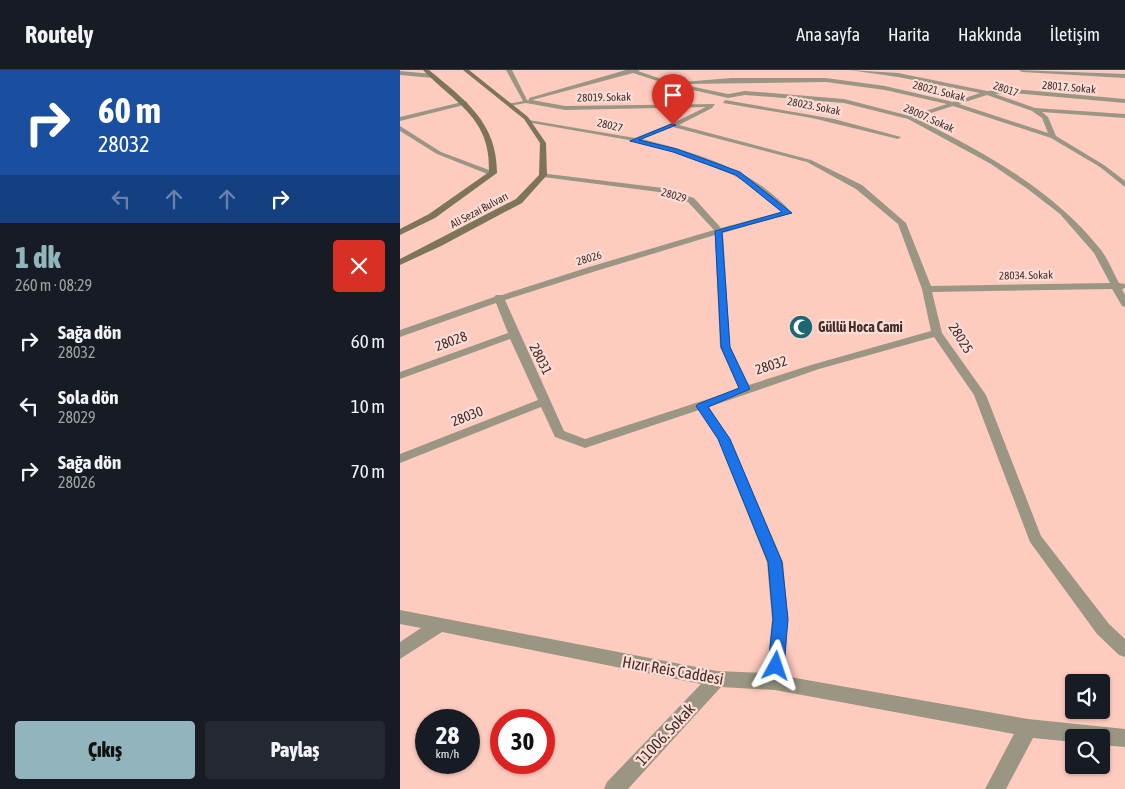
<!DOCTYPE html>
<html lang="tr">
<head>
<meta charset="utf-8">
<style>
	:root { --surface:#171b24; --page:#242831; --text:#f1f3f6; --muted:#9ea1a6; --line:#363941; --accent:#92b4bc }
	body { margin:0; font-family:"Asap Condensed",sans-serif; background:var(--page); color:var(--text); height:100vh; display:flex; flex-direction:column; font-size:19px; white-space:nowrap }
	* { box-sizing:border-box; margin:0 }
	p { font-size:16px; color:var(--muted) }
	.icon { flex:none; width:28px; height:28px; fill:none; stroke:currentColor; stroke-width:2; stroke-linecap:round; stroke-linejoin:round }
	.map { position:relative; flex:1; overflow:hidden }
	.details { display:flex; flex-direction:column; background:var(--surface); width:400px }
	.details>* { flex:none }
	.top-card { background:#1a4fa0; color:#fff; overflow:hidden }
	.tools { position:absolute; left:665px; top:604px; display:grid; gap:10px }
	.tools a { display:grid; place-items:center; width:45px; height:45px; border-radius:5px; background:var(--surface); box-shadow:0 1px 4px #0004; font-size:25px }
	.speed { position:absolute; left:15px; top:639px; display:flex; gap:10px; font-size:25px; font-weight:700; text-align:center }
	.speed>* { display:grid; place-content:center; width:65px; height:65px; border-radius:50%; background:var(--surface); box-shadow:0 1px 4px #0004; line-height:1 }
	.speed small { font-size:12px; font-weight:400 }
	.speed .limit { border:8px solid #d22; background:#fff; color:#111 }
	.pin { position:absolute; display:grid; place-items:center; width:42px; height:42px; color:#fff; margin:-51px -21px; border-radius:50% 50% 50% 0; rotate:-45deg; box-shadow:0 0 5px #0007 }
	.pin .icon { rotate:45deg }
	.me { position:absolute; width:55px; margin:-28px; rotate:5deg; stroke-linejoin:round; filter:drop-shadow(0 0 4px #0008) }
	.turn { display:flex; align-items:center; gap:18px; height:105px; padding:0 15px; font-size:22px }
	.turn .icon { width:65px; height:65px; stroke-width:2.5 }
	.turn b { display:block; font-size:35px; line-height:42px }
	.lanes { display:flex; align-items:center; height:48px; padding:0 15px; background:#0003; justify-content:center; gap:25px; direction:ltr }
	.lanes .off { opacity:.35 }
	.round { display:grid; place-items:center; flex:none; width:52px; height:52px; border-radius:5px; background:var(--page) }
	.overview { display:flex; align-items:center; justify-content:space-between; height:85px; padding:0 15px }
	h1 { font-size:30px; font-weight:800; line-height:38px; color:var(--accent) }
	.button { display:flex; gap:10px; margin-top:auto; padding:10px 15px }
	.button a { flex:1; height:58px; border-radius:5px; background:var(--accent); color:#111; font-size:20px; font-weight:800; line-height:58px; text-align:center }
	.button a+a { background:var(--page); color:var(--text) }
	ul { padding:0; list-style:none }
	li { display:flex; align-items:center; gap:15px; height:65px; padding:0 15px }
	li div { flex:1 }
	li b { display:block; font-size:19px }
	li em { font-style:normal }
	header { display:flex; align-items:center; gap:30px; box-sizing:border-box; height:70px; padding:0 25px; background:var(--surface); border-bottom:1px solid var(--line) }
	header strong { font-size:24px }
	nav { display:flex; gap:28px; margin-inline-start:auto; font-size:18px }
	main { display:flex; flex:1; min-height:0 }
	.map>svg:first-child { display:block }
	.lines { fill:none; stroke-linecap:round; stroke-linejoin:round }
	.lane { fill:#9b9683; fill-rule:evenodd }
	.street { fill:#9b9683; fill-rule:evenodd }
	.secondary { fill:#7d755a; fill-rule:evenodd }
	.route { fill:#1a73e8; stroke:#114b97 }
	.labels { text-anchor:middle; stroke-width:4.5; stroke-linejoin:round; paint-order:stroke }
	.far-street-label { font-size:11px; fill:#412d29; stroke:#fdddd6 }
	.poi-label { font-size:14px; font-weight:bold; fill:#412d29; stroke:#fdddd6; text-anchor:start }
	.street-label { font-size:14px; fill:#412d29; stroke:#fdddd6 }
	.near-street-label { font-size:16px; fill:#412d29; stroke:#fdddd6 }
</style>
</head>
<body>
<header>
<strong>Routely</strong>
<nav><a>Ana sayfa</a><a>Harita</a><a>Hakkında</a><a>İletişim</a></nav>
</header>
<main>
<section class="details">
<div class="top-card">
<div class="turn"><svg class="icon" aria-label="right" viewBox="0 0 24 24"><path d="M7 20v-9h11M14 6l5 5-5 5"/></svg><div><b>60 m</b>28032</div></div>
<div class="lanes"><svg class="icon off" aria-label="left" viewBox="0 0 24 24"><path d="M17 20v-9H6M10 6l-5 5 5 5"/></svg><svg class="icon off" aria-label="ahead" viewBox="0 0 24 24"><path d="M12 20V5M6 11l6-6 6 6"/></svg><svg class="icon off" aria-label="ahead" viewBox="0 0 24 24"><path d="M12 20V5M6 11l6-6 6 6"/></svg><svg class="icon" aria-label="right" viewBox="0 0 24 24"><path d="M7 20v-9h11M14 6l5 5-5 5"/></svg></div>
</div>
<div class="overview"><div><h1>1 dk</h1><p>260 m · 08:29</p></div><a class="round" style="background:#d93025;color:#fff"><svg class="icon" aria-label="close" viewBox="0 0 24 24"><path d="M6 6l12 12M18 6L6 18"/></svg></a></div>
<ul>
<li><svg class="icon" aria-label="right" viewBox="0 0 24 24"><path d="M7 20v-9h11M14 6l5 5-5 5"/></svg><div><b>Sağa dön</b><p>28032</p></div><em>60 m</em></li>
<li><svg class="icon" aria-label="left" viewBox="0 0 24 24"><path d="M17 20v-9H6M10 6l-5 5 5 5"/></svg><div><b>Sola dön</b><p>28029</p></div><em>10 m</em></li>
<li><svg class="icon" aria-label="right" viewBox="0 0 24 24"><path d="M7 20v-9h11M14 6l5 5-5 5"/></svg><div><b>Sağa dön</b><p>28026</p></div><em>70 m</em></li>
</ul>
<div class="button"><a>Çıkış</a><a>Paylaş</a></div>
</section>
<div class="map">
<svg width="725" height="719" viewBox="0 0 725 719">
	<rect width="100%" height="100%" fill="#fecbbf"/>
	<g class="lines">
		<path class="lane" d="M106 0H112L128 32 123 31Z"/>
		<g class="street">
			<path d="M226 0H240L238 1 270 12 328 24 345 21 444 29 510 46 547 34 485 20 426 12 285 14 282 12 332 8H426L485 16 553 32 580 23 498 7 449 0 498 3 587 21 612 19 725 29V33L612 23 595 24 635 38 725 44V48L642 42 648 47 656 66 704 95 725 111V117L700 97 651 68 553 36 515 48C583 82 653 119 701 180 708 189 713 202 719 213L725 214V218L722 219 725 225V237L722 236 712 219 532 222 542 263 586 325 641 466 709 554 725 569V587L719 585 697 564 630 472 574 325 534 267 419 299 309 337 330 369 383 492 388 549 384 606 628 649 725 659V677L701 675V668H674V672L633 668 606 719H585L614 664 375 620 321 617 228 719H204L207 712 301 614 42 562 0 589V572L21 558 0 554V540L317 601 367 603 372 549 367 492 318 369 299 340 185 378 155 367 141 337 0 393V384L138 330 110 269 0 309V302L108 263 96 233 0 267V260L94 227 96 225H102L189 197 314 160 288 132 259 122 143 107H140V103L263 118 294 128 321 158 382 142 353 117 333 105 284 85 236 72H230L229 70 126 52 129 50 235 68 271 54 306 37 165 40 126 33 109 36 106 34 129 30V28ZM233 3 267 14 328 28 345 25 444 33 508 49 591 94 629 120 660 144 694 183 710 213 531 216 506 153 462 115 411 90 279 55 312 38 315 34 165 36 132 30ZM587 25 632 41 642 48 648 63 559 34ZM273 57 407 92 456 119 498 154 522 219 531 261 411 295 349 315 330 277 323 163 392 143C354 99 296 83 242 69ZM315 165 320 277 339 319 185 369 164 361 105 230 196 201Z"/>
			<path d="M619 0 725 4V8L622 2Z"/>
			<path d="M0 1 33 4 36 6 33 8 0 5Z"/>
			<path d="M325 30 434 49 501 67 498 69 412 48 323 33Z"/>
			<path d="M66 31 68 34 0 51V47Z"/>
			<path d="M0 56 41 82 97 103 90 105 37 84 0 61Z"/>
		</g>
		<g class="secondary">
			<path d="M23 0H29C65 30 97 52 97 103L35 148 0 165V159L29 144 89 102C91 48 56 34 23 0Z"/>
			<path d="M63 0H69L128 47 146 73 147 105 122 133 41 176 0 195V189L116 129 139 105 140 73 124 49Z"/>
		</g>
	</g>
	<path class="route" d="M271 54 276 55 239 70 277 79 340 102 392 143 322 162 330 277 350 319 308 337 330 369 382 492 388 549 384 596 382 602 376 604 371 602 368 596 373 549 368 492 318 369 296 336 298 334 339 318 321 277 315 161 382 142 336 105 273 82 230 71Z"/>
	<defs>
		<g id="mosque-disc" transform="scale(1.25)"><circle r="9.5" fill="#1e6674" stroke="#fdddd6"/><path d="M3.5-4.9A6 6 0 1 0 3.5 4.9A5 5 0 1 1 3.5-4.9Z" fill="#fff"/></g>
	</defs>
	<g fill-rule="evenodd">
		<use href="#mosque-disc" x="401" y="257"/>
	</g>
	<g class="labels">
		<g class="far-street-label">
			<text transform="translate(669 17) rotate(5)" y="4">28017. Sokak</text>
			<text transform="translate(606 19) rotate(19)" y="4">28017</text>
			<text transform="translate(539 21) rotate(14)" y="4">28021. Sokak</text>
			<text transform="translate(204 27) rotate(-1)" y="4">28019. Sokak</text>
			<text transform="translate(414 36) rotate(11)" y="4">28023. Sokak</text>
			<text transform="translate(529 48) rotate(24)" y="4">28007. Sokak</text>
			<text transform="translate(210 55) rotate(13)" y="4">28027</text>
			<text transform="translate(274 125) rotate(16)" y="4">28029</text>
			<text transform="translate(79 140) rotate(-28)" y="4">Ali Sezai Bulvarı</text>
			<text transform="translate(189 188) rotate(-17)" y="4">28026</text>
			<text transform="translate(626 205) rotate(-1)" y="4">28034. Sokak</text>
		</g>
		<g class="poi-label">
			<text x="418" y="262">Güllü Hoca Cami</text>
		</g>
		<g class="street-label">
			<text transform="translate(561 268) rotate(58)" y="5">28025</text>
			<text transform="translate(51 271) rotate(-20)" y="5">28028</text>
			<text transform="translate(141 289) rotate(63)" y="5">28031</text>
			<text transform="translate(371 295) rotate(-18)" y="5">28032</text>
			<text transform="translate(67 346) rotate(-21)" y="5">28030</text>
		</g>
		<g class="near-street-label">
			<text transform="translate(273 600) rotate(10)" y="6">Hızır Reis Caddesi</text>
			<text transform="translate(265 664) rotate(-47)" y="6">11006. Sokak</text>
		</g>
	</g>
</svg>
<div class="tools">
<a><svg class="icon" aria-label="sound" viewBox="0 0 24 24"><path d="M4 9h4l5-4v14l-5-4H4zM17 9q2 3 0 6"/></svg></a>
<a><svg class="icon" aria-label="search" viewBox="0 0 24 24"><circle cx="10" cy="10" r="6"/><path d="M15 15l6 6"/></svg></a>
</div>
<div class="speed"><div>28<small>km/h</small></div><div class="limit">30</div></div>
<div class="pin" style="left:273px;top:55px;background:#d93025"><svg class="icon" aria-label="arrive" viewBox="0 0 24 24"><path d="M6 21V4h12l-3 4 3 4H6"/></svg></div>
<svg class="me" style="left:376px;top:596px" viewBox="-20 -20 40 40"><path d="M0-17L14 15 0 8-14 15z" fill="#1a73e8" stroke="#fff" stroke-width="4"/></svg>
</div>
</main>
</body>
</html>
